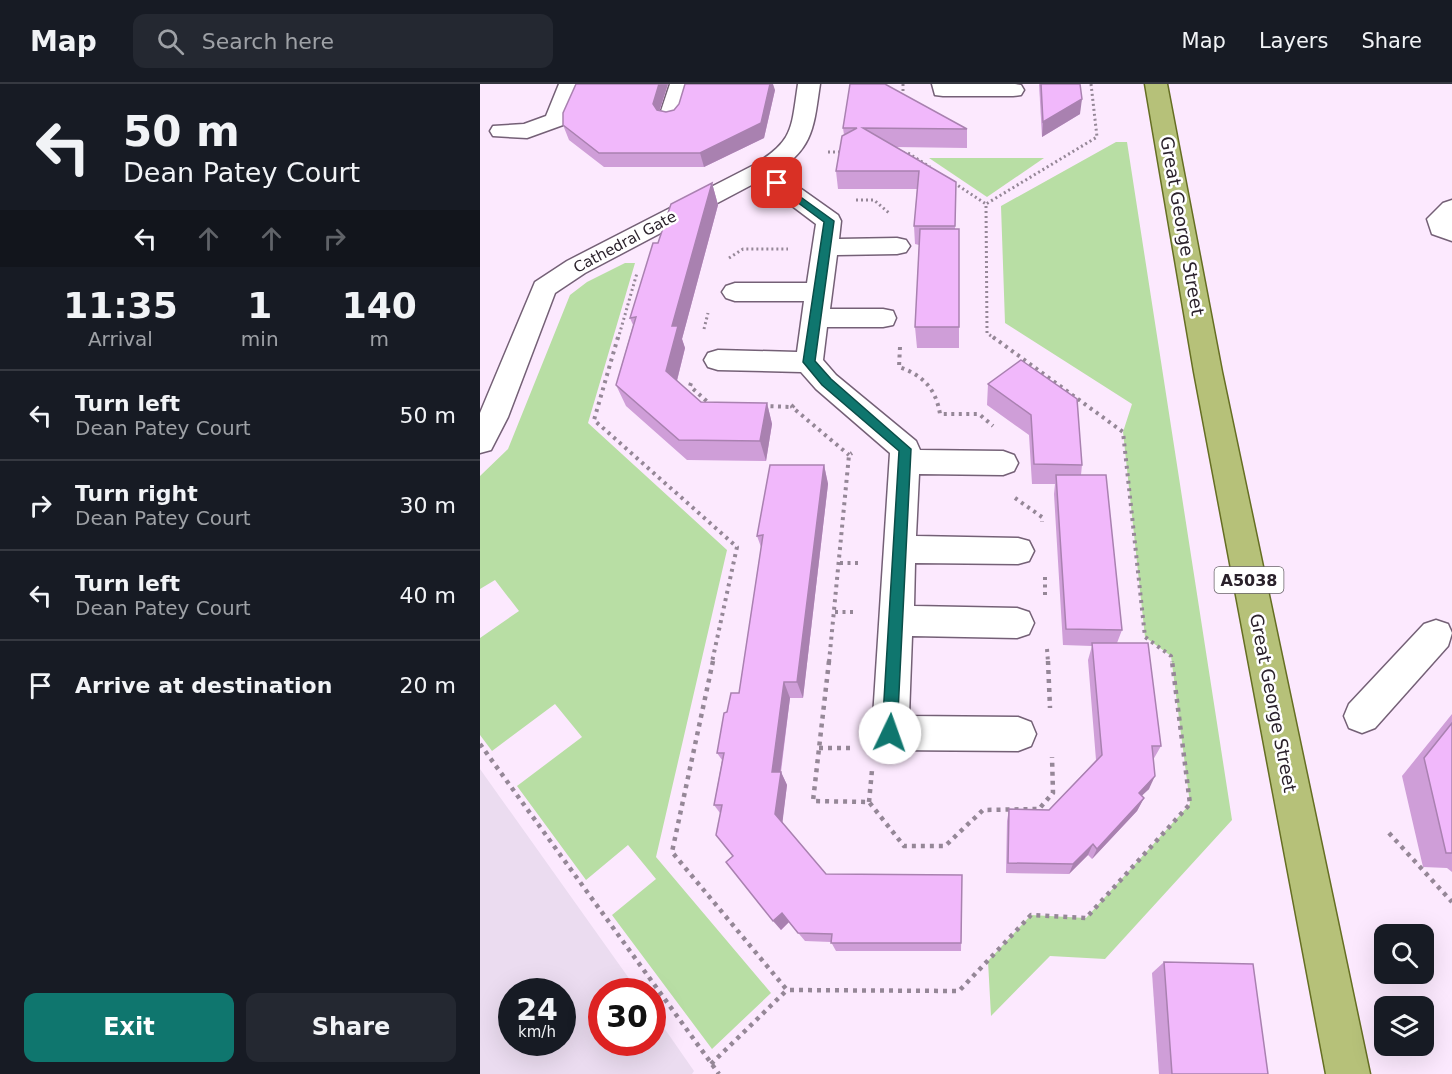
<!DOCTYPE html>
<html lang="en">
<head>
<meta charset="utf-8">
<style>
	:root { --surface:#171b24; --page:#242831; --text:#f1f3f6; --muted:#9ea1a6; --line:#363941; --accent:#0f766e }
	body { margin:0; font-family:"DejaVu Sans",sans-serif; background:var(--page); color:var(--text); height:100vh; display:flex; flex-direction:column; font-size:22px; white-space:nowrap }
	* { box-sizing:border-box; margin:0 }
	p { font-size:20px; color:var(--muted) }
	.icon { flex:none; width:33px; height:33px; fill:none; stroke:currentColor; stroke-width:2; stroke-linecap:round; stroke-linejoin:round }
	.map { position:relative; flex:1; overflow:hidden }
	.sheet { display:flex; flex-direction:column; background:var(--surface); width:480px }
	.sheet>* { flex:none }
	.top-card { background:#171b24; color:var(--text); overflow:hidden }
	.buttons { position:absolute; left:894px; top:840px; display:grid; gap:12px }
	.buttons a { display:grid; place-items:center; width:60px; height:60px; border-radius:12px; background:var(--surface); box-shadow:0 6px 24px #0002; font-size:30px }
	.speed { position:absolute; left:18px; top:894px; display:flex; gap:12px; font-size:30px; font-weight:700; text-align:center }
	.speed>* { display:grid; place-content:center; width:78px; height:78px; border-radius:50%; background:var(--surface); box-shadow:0 6px 24px #0002; line-height:1 }
	.speed small { font-size:15px; font-weight:400 }
	.speed .limit { border:9px solid #d22; background:#fff; color:#111 }
	.pin { position:absolute; display:grid; place-items:center; width:51px; height:51px; color:#fff; margin:-26px; border-radius:12px; box-shadow:0 3px 9px #0006 }
	.me { position:absolute; width:66px; margin:-33px; rotate:3deg; stroke-linejoin:round; filter:drop-shadow(0 0 4px #0008) }
	.turn { display:flex; align-items:center; gap:21px; height:126px; padding:0 24px; font-size:27px }
	.turn .icon { width:78px; height:78px; stroke-width:2.5 }
	.turn b { display:block; font-size:42px; line-height:51px }
	.lanes { display:flex; align-items:center; height:57px; padding:0 24px; background:#0003; justify-content:center; gap:30px; direction:ltr }
	.lanes .off { opacity:.35 }
	.eta { display:flex; justify-content:space-evenly; align-items:center; height:102px; text-align:center }
	.eta b { font-size:36px; font-weight:600; line-height:42px }
	.button { display:flex; gap:12px; margin-top:auto; padding:12px 24px }
	.button a { flex:1; height:69px; border-radius:12px; background:var(--accent); color:#fff; font-size:24px; font-weight:600; line-height:69px; text-align:center }
	.button a+a { background:var(--page); color:var(--text) }
	ul { padding:0; list-style:none }
	li { display:flex; align-items:center; gap:18px; height:90px; padding:0 24px; border-top:2px solid var(--line) }
	li div { flex:1 }
	li b { display:block; font-size:22px }
	li em { font-style:normal }
	header { display:flex; align-items:center; gap:36px; box-sizing:border-box; height:84px; padding:0 30px; background:var(--surface); border-bottom:2px solid var(--line) }
	header strong { font-size:28px }
	nav { display:flex; gap:33px; margin-inline-start:auto; font-size:21px }
	.search { width:420px; height:54px; background:var(--page); display:flex; align-items:center; gap:15px; box-sizing:border-box; padding:0 21px; border-radius:12px; color:var(--muted); font-size:22px }
	main { display:flex; flex:1; min-height:0 }
	.map>svg:first-child { display:block }
	.education { fill:#ebdcf0; fill-rule:evenodd }
	.green { fill:#b8dea4 }
	.lines { fill:none; stroke-linecap:round; stroke-linejoin:round }
	.street-casing { stroke:#746076; stroke-width:3 }
	.primary-casing { stroke:#656e23; stroke-width:3 }
	.path-far2 { stroke:#958797; stroke-width:3; stroke-dasharray:2 3; stroke-linecap:butt }
	.path-far1 { stroke:#958797; stroke-width:4; stroke-dasharray:3 4.5; stroke-linecap:butt }
	.path { stroke:#958797; stroke-width:4.5; stroke-dasharray:4 5; stroke-linecap:butt }
	.street { fill:#fff; fill-rule:evenodd }
	.primary { fill:#b6c179; fill-rule:evenodd }
	.wall { fill:#cf9ed8 }
	.shaded-wall { fill:#a981b0 }
	.building { fill:#f1b8fb; stroke:#a981b0; stroke-width:1.5 }
	.route { fill:#0f766e; stroke:#0a4d48; stroke-width:1.5 }
	.labels { text-anchor:middle; stroke-width:5; stroke-linejoin:round; paint-order:stroke }
	.far-street-label { font-size:15px; fill:#2a212b; stroke:#fff }
	.shield { fill:#fff; stroke:#6a646b; stroke-width:1.5 }
	.shield-label { font-size:16px; font-weight:bold; fill:#2a212b }
	.street-label { font-size:18px; fill:#2a212b; stroke:#fff }
</style>
</head>
<body>
<header>
<strong>Map</strong>
<div class="search"><svg class="icon" aria-label="search" viewBox="0 0 24 24"><circle cx="10" cy="10" r="6"/><path d="M15 15l6 6"/></svg>Search here</div>
<nav><a>Map</a><a>Layers</a><a>Share</a></nav>
</header>
<main>
<section class="sheet">
<div class="top-card">
<div class="turn"><svg class="icon" aria-label="left" viewBox="0 0 24 24"><path d="M17 20v-9H6M10 6l-5 5 5 5"/></svg><div><b>50 m</b>Dean Patey Court</div></div>
<div class="lanes"><svg class="icon" aria-label="left" viewBox="0 0 24 24"><path d="M17 20v-9H6M10 6l-5 5 5 5"/></svg><svg class="icon off" aria-label="ahead" viewBox="0 0 24 24"><path d="M12 20V5M6 11l6-6 6 6"/></svg><svg class="icon off" aria-label="ahead" viewBox="0 0 24 24"><path d="M12 20V5M6 11l6-6 6 6"/></svg><svg class="icon off" aria-label="right" viewBox="0 0 24 24"><path d="M7 20v-9h11M14 6l5 5-5 5"/></svg></div>
</div>
<div class="eta">
<div><b>11:35</b><p>Arrival</p></div>
<div><b>1</b><p>min</p></div>
<div><b>140</b><p>m</p></div>
</div>
<ul>
<li><svg class="icon" aria-label="left" viewBox="0 0 24 24"><path d="M17 20v-9H6M10 6l-5 5 5 5"/></svg><div><b>Turn left</b><p>Dean Patey Court</p></div><em>50 m</em></li>
<li><svg class="icon" aria-label="right" viewBox="0 0 24 24"><path d="M7 20v-9h11M14 6l5 5-5 5"/></svg><div><b>Turn right</b><p>Dean Patey Court</p></div><em>30 m</em></li>
<li><svg class="icon" aria-label="left" viewBox="0 0 24 24"><path d="M17 20v-9H6M10 6l-5 5 5 5"/></svg><div><b>Turn left</b><p>Dean Patey Court</p></div><em>40 m</em></li>
<li><svg class="icon" aria-label="arrive" viewBox="0 0 24 24"><path d="M6 21V4h12l-3 4 3 4H6"/></svg><div><b>Arrive at destination</b></div><em>20 m</em></li>
</ul>
<div class="button"><a>Exit</a><a>Share</a></div>
</section>
<div class="map">
<svg width="972" height="990" viewBox="0 0 972 990">
	<rect width="100%" height="100%" fill="#fce9fe"/>
	<path class="education" d="M0 685 158 907 122 908V958H172L173 928 214 987 212 990H0ZM32 908H82V958H32Z"/>
	<g class="green">
		<path d="M636 58H647L752 736 625 875 570 872 511 932 508 877 551 831 606 834 710 720 691 572 665 553 643 348 652 320 525 239 521 122Z"/>
		<path d="M449 74H564L507 113Z"/>
		<path d="M145 179H155L108 339 247 466 176 773 291 909 232 965 132 831 176 795 148 761 106 796 37 702 102 653 75 620 12 667 0 651V554L39 527 15 496 0 505V392L28 365 90 211 107 198Z"/>
	</g>
	<g class="lines">
		<g class="street-casing">
			<g id="street">
				<path d="M79 0H101L83 41 47 54 13 52 10 47 13 42 44 40 66 32Z"/>
				<path d="M190 0H212L201 33 198 38 190 40 182 38 179 33Z"/>
				<path d="M318 0H340C334 40 334 65 296 87L358 131 361 137 359 155 417 154 426 156 430 162 426 168 417 170 357 171 350 225H403L413 227 416 234 413 241 403 243H347L343 276 356 291 436 357 440 366 523 367 534 371 538 379 534 387 523 391 439 390 436 452 538 454 549 457 554 467 549 477 538 480 435 479 434 522 537 524 549 528 554 539 549 550 537 554 432 552 429 632 538 633 551 638 556 650 551 662 538 667 410 666 397 661 392 649 410 369 336 305 321 288 238 286 228 283 224 276 228 269 238 266 317 268 324 217H255L246 214 242 208 246 202 255 199H327L336 140 279 97 105 189 75 209 28 333 11 366 0 369V329L55 198 87 177 272 82C314 57 311 46 318 0Z"/>
				<path d="M452 0H535L541 1 544 6 541 11 533 12H463L455 11Z"/>
				<path d="M972 116V157L952 150 947 135 963 119Z"/>
				<path d="M956 536 968 540 972 549 968 562 895 644 882 649 869 644 864 632 869 620 944 540Z"/>
			</g>
		</g>
		<g class="primary-casing">
			<path id="primary" d="M665 0H687L742 288 890 990H846L714 288Z"/>
		</g>
		<g class="path-far2">
			<path d="M423 0V13"/>
			<path d="M348 68H364"/>
			<path d="M423 69H428L450 83"/>
			<path d="M474 99 506 120"/>
			<path d="M376 116H394L409 129"/>
			<path d="M249 174 263 165H308"/>
			<path d="M224 245 228 229"/>
			<path d="M138 255 157 189"/>
			<path d="M515 255 507 249 506 120 617 53 611 0"/>
		</g>
		<g class="path-far1">
			<path d="M138 253 114 336 257 463 232 578"/>
			<path d="M513 253 643 348 665 553 691 572 692 578"/>
			<path d="M420 263 419 283C443 291 456 305 460 330H499L513 342"/>
			<path d="M211 299 210 302 231 321"/>
			<path d="M314 321 312 323 369 371"/>
			<path d="M283 322 312 323"/>
			<path d="M535 414 562 433V438"/>
			<path d="M360 479H379"/>
			<path d="M565 493V513"/>
			<path d="M355 528H375"/>
			<path d="M567 565 568 578"/>
			<path d="M349 578 369 371 372 369"/>
		</g>
		<g class="path">
			<path d="M233 577 192 768 307 906 479 907 551 831 606 834 710 720 692 577"/>
			<path d="M349 577 333 717 389 718 424 762H465L503 726 559 725 573 709 572 673"/>
			<path d="M568 577 570 624"/>
			<path d="M0 660 239 990"/>
			<path d="M339 664H371"/>
			<path d="M389 718 392 686"/>
			<path d="M909 749 972 818"/>
			<path d="M231 980 307 906"/>
		</g>
		<use href="#street" class="street"/>
		<use href="#primary" class="primary"/>
	</g>
	<g class="wall">
		<path d="M96 0H188L180 26 186 28 295 6 284 54 224 83H124L89 56 83 41Z"/>
		<path d="M559 0H600V30L562 53Z"/>
		<path d="M363 44 487 45V64L415 63 476 98 475 145H479V264H437L435 243 439 161 435 160 434 142 437 105H358L356 87 364 51Z"/>
		<path d="M232 99 238 121 202 255 205 264 197 297 221 318 287 319 292 340 286 377 207 376 146 322 136 301 153 241 150 234 178 159Z"/>
		<path d="M541 276 602 381 601 391 642 546 637 559 681 662 673 676 669 705 661 712 664 714 657 727 612 775 608 771 589 790 526 789 527 737 529 725 569 726 616 676 608 576 612 562 583 561 574 410 575 400H552L549 351 507 321 508 300Z"/>
		<path d="M344 381 348 400 323 614H310L301 688 307 701 302 739 346 790 482 791 481 867H356L351 858 325 857 309 838 301 846 253 772 240 729 234 721 242 676 237 669 247 628 259 609 281 463 277 452Z"/>
		<path d="M972 630V788L967 784 943 783 922 692Z"/>
		<path d="M684 878 788 990H679L672 889Z"/>
	</g>
	<g class="shaded-wall">
		<path d="M179 0H188L177 34 173 20Z"/>
		<path d="M290 0H293L295 6 284 54 224 83 220 69Z"/>
		<path d="M602 15 600 30 562 53 563 38Z"/>
		<path d="M232 99 238 121 202 255 205 264 194 308 186 287 192 242Z"/>
		<path d="M287 319 292 340 286 377 280 357Z"/>
		<path d="M344 381 348 400 323 614 317 598Z"/>
		<path d="M304 598 310 614 299 698 301 688 307 701 302 742 295 730 292 688Z"/>
		<path d="M675 692 669 705 652 721 659 709Z"/>
		<path d="M664 714 657 727 612 775 617 765Z"/>
		<path d="M613 760 608 771 589 790 593 780Z"/>
		<path d="M302 829 309 838 301 846 293 837Z"/>
	</g>
	<g class="building">
		<path d="M96 0H179L173 20 177 26 186 28 194 26 199 20 205 0H290L281 39 220 69H119L83 41V29Z"/>
		<path d="M370 0H405L487 45 383 44 476 98 475 142H434L439 87H356L362 52 377 44H363Z"/>
		<path d="M561 0H600L602 15 563 38Z"/>
		<path d="M232 99 192 242H198L186 287 221 318 287 319 280 357 199 356 136 301 156 233 150 234 173 159H178L191 120Z"/>
		<path d="M440 145H479V243H435Z"/>
		<path d="M541 276 597 315 602 381 554 380 551 331 508 300Z"/>
		<path d="M290 381H344L317 598H304L292 688H301L295 730 346 790 482 791 481 859H351L352 850 318 849 302 829 293 837 246 778 253 772 236 751 242 721H234L244 669H237L244 629 247 628 251 609H259L283 451 277 452Z"/>
		<path d="M576 391H626L642 546 586 545Z"/>
		<path d="M612 559H668L681 662H672L675 692 659 709 664 714 617 765 613 760 593 780 528 779 529 725 569 726 622 671Z"/>
		<path d="M972 639V769H966L944 674Z"/>
		<path d="M684 878 773 880 788 990H692Z"/>
	</g>
	<path class="route" d="M297 96 354 137 335 277 351 295 431 365 417 649 415 654 410 656 404 654 402 649 419 367 342 301 323 278 344 138 294 101 292 99Z"/>
	<g class="labels">
		<g class="far-street-label">
			<text transform="translate(145 158) rotate(-28)" y="5">Cathedral Gate</text>
		</g>
		<rect class="shield" x="734.5" y="483" width="69" height="26" rx="4.5"/>
		<g class="shield-label">
			<text x="769" y="502">A5038</text>
		</g>
		<g class="street-label">
			<text transform="translate(702 142) rotate(80)" y="6">Great George Street</text>
			<text transform="translate(793 619) rotate(79)" y="6">Great George Street</text>
		</g>
	</g>
</svg>
<div class="buttons">
<a><svg class="icon" aria-label="search" viewBox="0 0 24 24"><circle cx="10" cy="10" r="6"/><path d="M15 15l6 6"/></svg></a>
<a><svg class="icon" aria-label="layers" viewBox="0 0 24 24"><path d="M12 4l9 5-9 5-9-5zM3 14l9 5 9-5"/></svg></a>
</div>
<div class="speed"><div>24<small>km/h</small></div><div class="limit">30</div></div>
<div class="pin" style="left:297px;top:99px;background:#d93025"><svg class="icon" aria-label="arrive" viewBox="0 0 24 24"><path d="M6 21V4h12l-3 4 3 4H6"/></svg></div>
<svg class="me" style="left:410px;top:649px" viewBox="-20 -20 40 40"><circle r="19" fill="#fff"/><path d="M0-13L10 11 0 6-10 11z" fill="#0f766e"/></svg>
</div>
</main>
</body>
</html>
